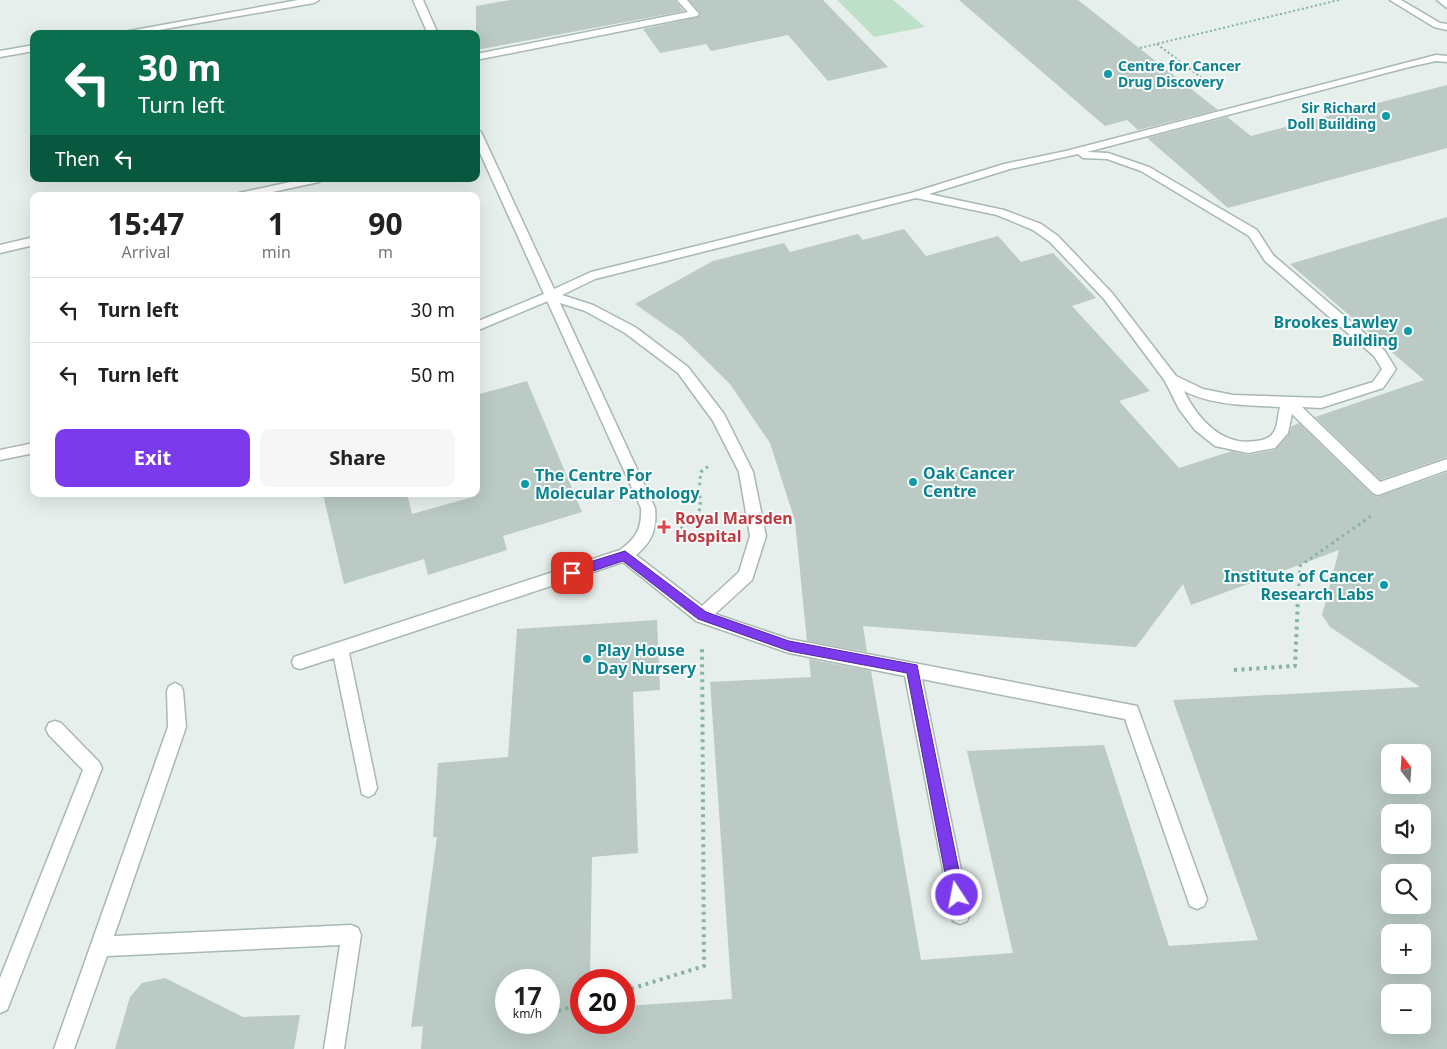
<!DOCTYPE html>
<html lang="en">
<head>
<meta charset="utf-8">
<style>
	:root { --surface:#fff; --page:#f6f6f6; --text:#222; --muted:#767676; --line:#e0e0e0; --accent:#7c3aed }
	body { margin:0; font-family:"Noto Sans",sans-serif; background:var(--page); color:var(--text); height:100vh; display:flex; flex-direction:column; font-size:19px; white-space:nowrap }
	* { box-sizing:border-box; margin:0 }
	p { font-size:16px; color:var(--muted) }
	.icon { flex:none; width:28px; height:28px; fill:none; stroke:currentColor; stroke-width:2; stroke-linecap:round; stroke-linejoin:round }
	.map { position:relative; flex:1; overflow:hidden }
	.drawer { position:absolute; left:30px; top:192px; width:450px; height:305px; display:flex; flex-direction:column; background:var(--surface); border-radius:10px; box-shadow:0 5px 20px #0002 }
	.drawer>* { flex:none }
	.banner { position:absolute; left:30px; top:30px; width:450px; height:152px; border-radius:10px; box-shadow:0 5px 20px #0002; background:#0b6e4f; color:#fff; overflow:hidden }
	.needle { width:32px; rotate:343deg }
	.controls { position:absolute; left:1381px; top:744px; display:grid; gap:10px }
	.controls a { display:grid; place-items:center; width:50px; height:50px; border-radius:10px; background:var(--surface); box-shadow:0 5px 20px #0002; font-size:25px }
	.speed { position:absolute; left:495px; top:969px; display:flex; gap:10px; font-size:25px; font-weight:700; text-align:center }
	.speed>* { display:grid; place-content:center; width:65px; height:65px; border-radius:50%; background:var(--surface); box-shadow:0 5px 20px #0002; line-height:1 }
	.speed small { font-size:12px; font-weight:400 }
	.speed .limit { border:8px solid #d22; background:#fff; color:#111 }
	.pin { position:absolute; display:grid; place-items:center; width:42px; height:42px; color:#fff; margin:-21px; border-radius:10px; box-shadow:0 2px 8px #0006 }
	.me { position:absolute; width:55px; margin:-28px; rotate:349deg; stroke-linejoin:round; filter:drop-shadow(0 0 4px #0008) }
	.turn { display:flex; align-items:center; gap:18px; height:105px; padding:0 25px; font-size:22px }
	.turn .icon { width:65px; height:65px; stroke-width:2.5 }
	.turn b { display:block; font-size:35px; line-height:42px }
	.then { display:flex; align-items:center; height:48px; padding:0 25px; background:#0003; gap:10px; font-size:19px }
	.eta { display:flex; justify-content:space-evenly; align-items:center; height:85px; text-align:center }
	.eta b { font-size:30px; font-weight:700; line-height:35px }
	.primary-button { display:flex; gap:10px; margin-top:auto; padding:10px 25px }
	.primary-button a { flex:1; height:58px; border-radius:10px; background:var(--accent); color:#fff; font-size:20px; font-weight:700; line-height:58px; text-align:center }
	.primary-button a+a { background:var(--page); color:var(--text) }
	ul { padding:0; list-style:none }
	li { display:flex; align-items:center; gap:15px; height:65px; padding:0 25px; border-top:1px solid var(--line) }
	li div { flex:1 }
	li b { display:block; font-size:19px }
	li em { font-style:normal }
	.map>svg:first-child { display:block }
	.green { fill:#bfe0c8 }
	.building { fill:#bbcac4; fill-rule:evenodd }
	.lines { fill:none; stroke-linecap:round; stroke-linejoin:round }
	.service-casing { stroke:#a8b8b2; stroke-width:3 }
	.minor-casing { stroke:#a8b8b2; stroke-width:3 }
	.path-far2 { stroke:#86b3a5; stroke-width:2; stroke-dasharray:2 2.5; stroke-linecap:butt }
	.path-far1 { stroke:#86b3a5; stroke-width:3; stroke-dasharray:2.5 4; stroke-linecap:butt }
	.path { stroke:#86b3a5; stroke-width:4; stroke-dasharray:3 4.5; stroke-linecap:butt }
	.service { fill:#fff; fill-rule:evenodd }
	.minor { fill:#fff; fill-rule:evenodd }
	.route { fill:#7c3aed; stroke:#51269a }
	.culture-dot { fill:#0f9aa8; stroke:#f7fbf9; stroke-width:2 }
	.health-dot { fill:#e0444e; stroke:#f7fbf9; stroke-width:2 }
	.labels { text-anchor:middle; stroke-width:4; stroke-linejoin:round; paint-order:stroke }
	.far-culture-label { font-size:14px; font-weight:bold; fill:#0d838f; stroke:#f7fbf9; text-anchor:start }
	.culture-label { font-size:16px; font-weight:bold; fill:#0d838f; stroke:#f7fbf9; text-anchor:start }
	.health-label { font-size:16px; font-weight:bold; fill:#be3a42; stroke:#f7fbf9; text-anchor:start }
</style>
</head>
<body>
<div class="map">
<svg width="1447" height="1049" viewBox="0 0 1447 1049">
	<rect width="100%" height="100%" fill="#e6efeb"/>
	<path class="green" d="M837 0H893L925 27 874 37Z"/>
	<g class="building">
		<path d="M510 0H675L684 11 476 50V6Z"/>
		<path d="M689 0H823L888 67 828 81 788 35 711 51 706 44 660 53 643 29 698 17 700 13Z"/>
		<path d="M959 0H1078L1218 110 1138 130 1127 120 1105 126Z"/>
		<path d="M1447 85V148L1228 208 1147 138 1227 117 1251 136Z"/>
		<path d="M1447 217V457L1380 480 1315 417 1424 380 1290 264Z"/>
		<path d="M904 229 926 256 998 236 1021 262 1053 253 1096 298 1072 306 1150 391 1119 401 1179 468 1232 451 1248 455 1275 450 1289 434 1292 426 1299 423 1372 494 1377 497 1447 472V1049H421L423 1026 411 1027 437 837H433L438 763 508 757 517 629 657 620 660 690 633 692 638 853 592 857 590 980H581V1022H624V1006L732 999 710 682 811 677 809 659 871 671 921 960 1013 953 967 751 1104 745 1169 946 1258 940 1173 700 1420 687 1330 627 1322 615 1339 550 1191 605 1183 584 1136 647 863 626 867 652 807 641 795 521 770 443 730 384 682 337 635 304 713 261 784 243 790 252 858 234 863 240ZM1390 752H1422V785H1390ZM1390 812H1422V845H1390ZM1390 872H1422V905H1390ZM1390 932H1422V965H1390ZM506 980H549V1022H506ZM1390 992H1422V1025H1390Z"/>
		<path d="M527 381 582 512 503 536 507 550 428 575 424 559 344 584 323 494H407L412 514 476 496V395Z"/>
		<path d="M165 978 243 1017 300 1015 294 1049H115L130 997 142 983Z"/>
	</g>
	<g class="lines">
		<g class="service-casing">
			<g id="service">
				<path d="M298 0H319L314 3 136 34H113Z"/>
				<path d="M413 0H423L438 34H428Z"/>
				<path d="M677 0H687L699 14 697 16 476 60V54L688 12Z"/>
				<path d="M1390 0H1401L1440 23 1447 24V30L1434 27Z"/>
				<path d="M1437 0H1447V8Z"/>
				<path d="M34 45V51L0 57V51Z"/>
				<path d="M1436 55 1447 56V62L1436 61 1409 67 1087 152 1108 153 1149 167 1257 230 1273 255 1384 350 1396 369 1383 388 1321 408 1302 407 1380 482 1447 459V470L1378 495 1373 493 1292 414 1288 433 1275 448 1248 453 1215 446 1195 430 1179 409 1165 381 1104 299 1050 242 1033 230 997 215 916 198 595 279 562 295 593 305 635 327 688 367 724 414 753 472 766 536 752 580 715 614 789 639 1137 706 1207 899 1204 906 1197 909 1190 906 1125 719 922 679 970 914 967 921 960 924 953 921 905 676 789 653 696 621 623 562 349 653 377 788 374 794 368 797 362 794 334 658 300 669 294 667 292 662 294 657 620 550C636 538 642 529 641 508L476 144V129L481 132 554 289 591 272 911 193 1004 164 1066 151ZM1078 154 1083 158 1107 159 1141 171 1249 236 1265 261 1374 356 1382 369 1373 382 1321 398 1233 395 1203 389 1176 376 1112 293 1058 236 1041 224 1004 210 929 194 1010 169ZM560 303 585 311 625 333 678 373 713 421 739 472 750 536 739 572 702 606 636 555C652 542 657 529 655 508ZM1184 391C1214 406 1247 405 1280 407 1278 414 1278 423 1275 430 1271 438 1264 440 1256 441 1222 447 1197 418 1184 391Z"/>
				<path d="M304 179H325L319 182 254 196H233L239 193Z"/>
				<path d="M34 237V245L0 253V245Z"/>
				<path d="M175 683 181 686 183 691 186 727 114 936 351 925 358 928 361 935 344 1049H324L340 945 107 956 74 1049H54L168 727 167 691 169 686Z"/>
				<path d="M55 721 61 723 99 762 102 768 7 1010 0 1013V978L83 770 49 735 46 729 49 723Z"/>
			</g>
		</g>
		<g class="minor-casing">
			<g id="minor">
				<path d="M551 291 555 292 557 295 555 298 476 331V322Z"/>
				<path d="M34 443V453L0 460V450Z"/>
			</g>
		</g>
		<g class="path-far2">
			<path d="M1157 44 1215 88"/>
			<path d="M1140 48 1339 0"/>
		</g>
		<g class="path-far1">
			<path d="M675 532C713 509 695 509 701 472L711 464"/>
			<path d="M1298 599 1300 566 1371 516"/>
		</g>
		<g class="path">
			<path d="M1234 670 1295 666 1298 598"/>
			<path d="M624 991 704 966 702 646"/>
			<path d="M551 1013 581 1004"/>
		</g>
		<use href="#service" class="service"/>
		<use href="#minor" class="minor"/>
	</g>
	<path class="route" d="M625 551 706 612 789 641 917 665 964 895 962 900 957 902 951 900 949 895 907 673 789 651 698 619 623 561 572 578 566 573 567 569Z"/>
	<g class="culture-dot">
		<circle cx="1108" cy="74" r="5"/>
		<circle cx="1386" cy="116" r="5"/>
		<circle cx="1408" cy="331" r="5"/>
		<circle cx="913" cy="482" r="5"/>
		<circle cx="525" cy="484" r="5"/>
		<circle cx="1384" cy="585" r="5"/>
		<circle cx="587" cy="659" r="5"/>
	</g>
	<path class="health-dot" d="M661.5 519.5h5v5h5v5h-5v5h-5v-5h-5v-5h5z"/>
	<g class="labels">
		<g class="far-culture-label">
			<text x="1118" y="71">Centre for Cancer<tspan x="1118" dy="16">Drug Discovery</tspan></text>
			<text x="1376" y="113" text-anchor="end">Sir Richard<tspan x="1376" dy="16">Doll Building</tspan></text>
		</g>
		<g class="culture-label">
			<text x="1398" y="328" text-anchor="end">Brookes Lawley<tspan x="1398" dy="18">Building</tspan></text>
			<text x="923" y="479">Oak Cancer<tspan x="923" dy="18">Centre</tspan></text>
			<text x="535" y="481">The Centre For<tspan x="535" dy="18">Molecular Pathology</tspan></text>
			<text x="1374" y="582" text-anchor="end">Institute of Cancer<tspan x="1374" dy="18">Research Labs</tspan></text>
			<text x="597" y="656">Play House<tspan x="597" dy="18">Day Nursery</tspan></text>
		</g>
		<g class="health-label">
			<text x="675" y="524">Royal Marsden<tspan x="675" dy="18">Hospital</tspan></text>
		</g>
	</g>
</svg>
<div class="controls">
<a><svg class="needle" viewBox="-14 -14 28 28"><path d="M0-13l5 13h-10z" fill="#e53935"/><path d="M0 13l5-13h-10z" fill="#767676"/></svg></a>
<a><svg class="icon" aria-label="sound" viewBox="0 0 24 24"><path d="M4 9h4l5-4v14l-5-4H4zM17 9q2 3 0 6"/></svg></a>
<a><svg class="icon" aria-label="search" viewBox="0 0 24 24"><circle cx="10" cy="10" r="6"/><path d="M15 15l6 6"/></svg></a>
<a>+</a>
<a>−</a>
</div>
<div class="speed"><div>17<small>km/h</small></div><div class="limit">20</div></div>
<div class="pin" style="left:572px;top:573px;background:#d93025"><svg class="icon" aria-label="arrive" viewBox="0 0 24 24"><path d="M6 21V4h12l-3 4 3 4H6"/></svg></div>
<svg class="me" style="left:957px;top:895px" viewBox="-20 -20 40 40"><circle r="17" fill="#7c3aed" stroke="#fff" stroke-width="3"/><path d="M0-11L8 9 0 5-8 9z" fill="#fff"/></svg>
<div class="banner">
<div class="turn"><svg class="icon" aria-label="left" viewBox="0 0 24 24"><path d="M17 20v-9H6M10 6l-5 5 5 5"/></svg><div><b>30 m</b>Turn left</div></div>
<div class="then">Then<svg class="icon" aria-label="left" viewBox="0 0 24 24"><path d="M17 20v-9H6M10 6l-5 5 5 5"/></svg></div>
</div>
<section class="drawer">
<div class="eta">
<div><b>15:47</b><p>Arrival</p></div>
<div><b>1</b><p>min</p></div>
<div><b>90</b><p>m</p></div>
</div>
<ul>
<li><svg class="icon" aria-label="left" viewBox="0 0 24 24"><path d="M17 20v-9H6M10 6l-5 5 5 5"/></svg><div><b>Turn left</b></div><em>30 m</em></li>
<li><svg class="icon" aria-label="left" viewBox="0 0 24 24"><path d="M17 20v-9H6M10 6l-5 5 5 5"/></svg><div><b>Turn left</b></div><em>50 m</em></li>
</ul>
<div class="primary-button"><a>Exit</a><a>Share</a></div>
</section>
</div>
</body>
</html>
